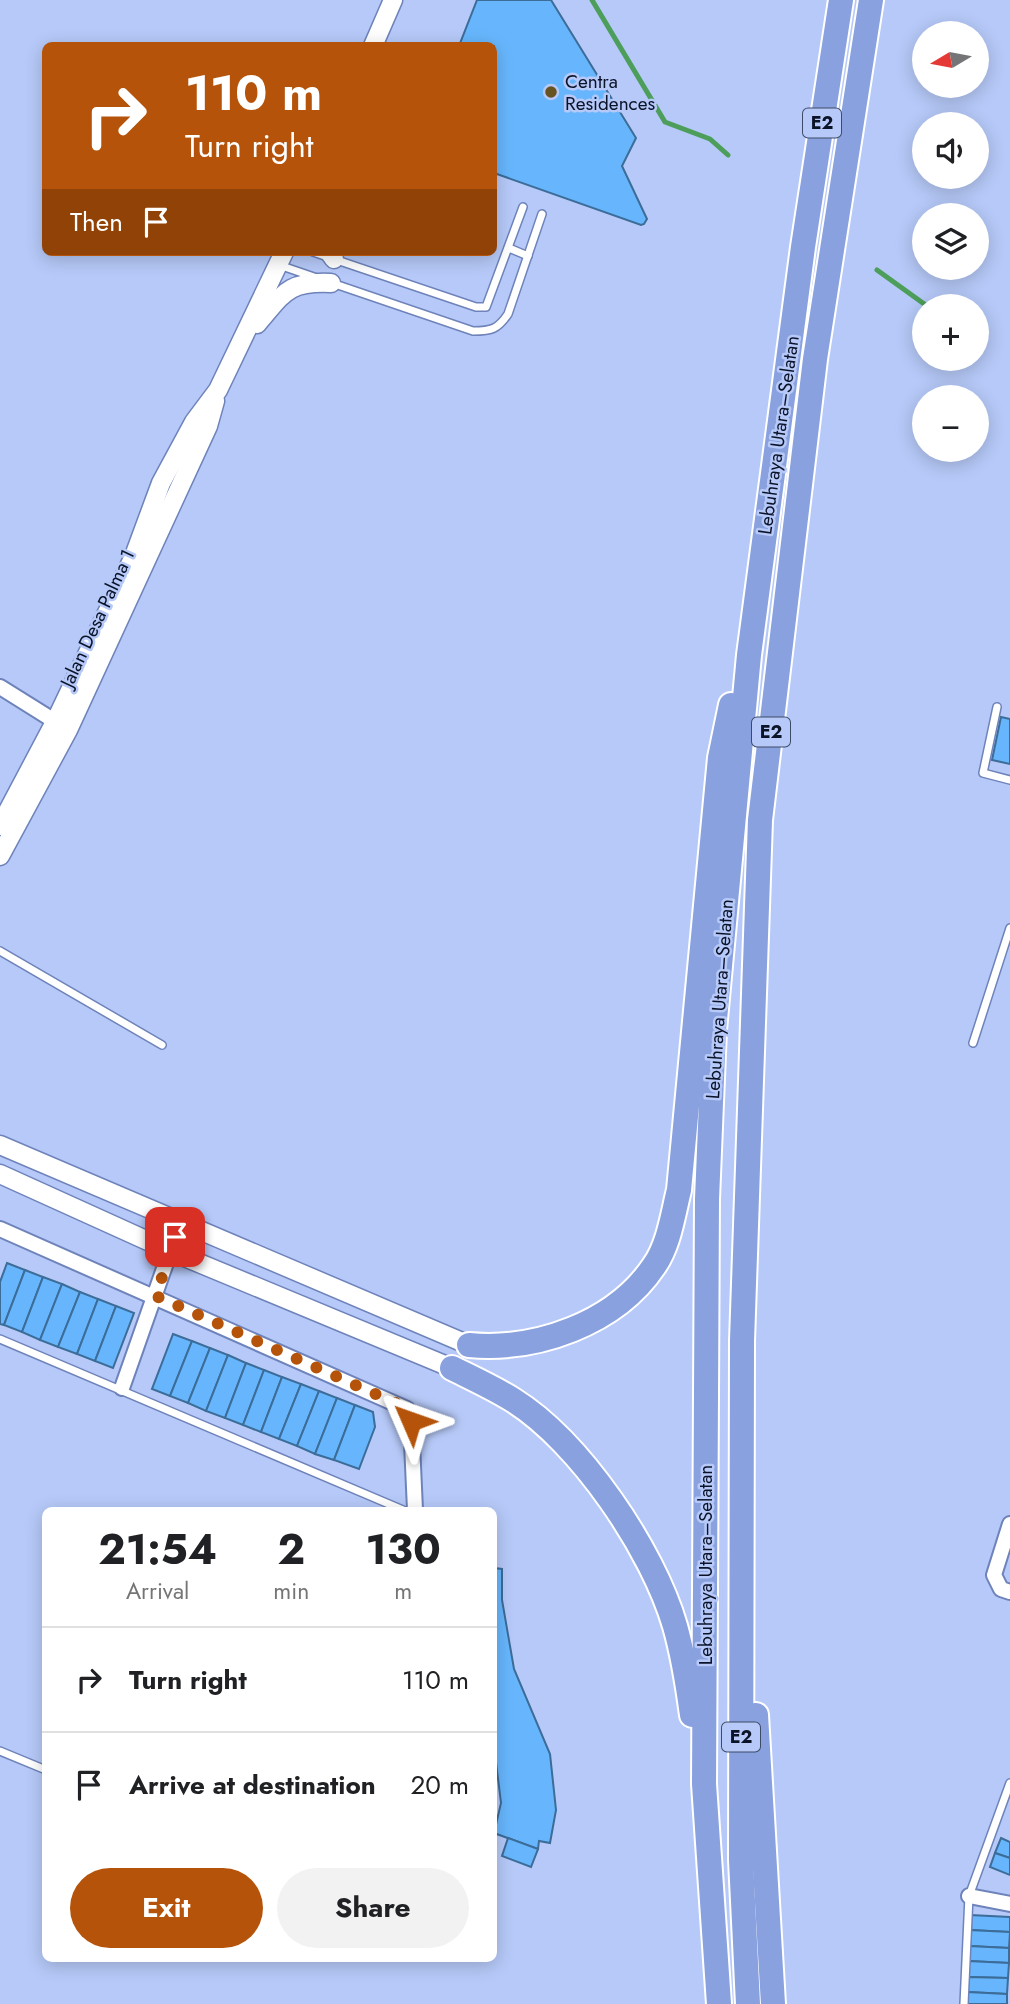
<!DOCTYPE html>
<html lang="en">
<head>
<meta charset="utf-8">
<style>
	:root { --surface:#fff; --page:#f2f2f2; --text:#202124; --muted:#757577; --line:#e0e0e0; --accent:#b45309 }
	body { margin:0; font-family:Jost,sans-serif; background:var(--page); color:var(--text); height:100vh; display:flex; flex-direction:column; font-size:26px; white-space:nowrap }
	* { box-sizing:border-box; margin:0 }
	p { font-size:23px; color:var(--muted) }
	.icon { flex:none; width:38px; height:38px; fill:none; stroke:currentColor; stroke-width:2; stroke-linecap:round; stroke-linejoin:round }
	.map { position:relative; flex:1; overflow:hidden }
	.panel { position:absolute; left:42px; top:1507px; width:455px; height:455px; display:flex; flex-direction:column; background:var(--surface); border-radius:10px; box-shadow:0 4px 18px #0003 }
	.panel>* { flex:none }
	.hud { position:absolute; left:42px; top:42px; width:455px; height:214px; border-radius:10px; box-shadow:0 4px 18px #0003; background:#b45309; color:#fff; overflow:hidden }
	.needle { width:46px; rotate:260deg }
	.controls { position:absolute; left:912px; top:21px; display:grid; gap:14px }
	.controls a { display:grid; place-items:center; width:77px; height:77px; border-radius:50%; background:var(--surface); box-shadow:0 4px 18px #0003; font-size:35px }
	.pin { position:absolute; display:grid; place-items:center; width:60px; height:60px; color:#fff; margin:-30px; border-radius:14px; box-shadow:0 4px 10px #0006 }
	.me { position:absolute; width:77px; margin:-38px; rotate:313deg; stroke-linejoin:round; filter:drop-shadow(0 0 5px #0008) }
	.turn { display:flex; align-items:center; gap:24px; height:147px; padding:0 28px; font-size:32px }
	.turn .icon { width:91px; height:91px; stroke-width:2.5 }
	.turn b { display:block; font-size:49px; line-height:60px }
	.then { display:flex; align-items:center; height:66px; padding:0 28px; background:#0003; gap:14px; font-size:26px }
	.eta { display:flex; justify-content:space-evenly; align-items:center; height:119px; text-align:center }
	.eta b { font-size:42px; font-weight:700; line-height:49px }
	.action { display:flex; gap:14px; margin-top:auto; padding:14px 28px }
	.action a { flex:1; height:80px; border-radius:42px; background:var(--accent); color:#fff; font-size:28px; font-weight:700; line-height:80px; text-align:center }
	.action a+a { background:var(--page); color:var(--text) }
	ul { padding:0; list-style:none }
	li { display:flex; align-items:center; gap:21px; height:105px; padding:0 28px; border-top:2px solid var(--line) }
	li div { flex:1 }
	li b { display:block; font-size:26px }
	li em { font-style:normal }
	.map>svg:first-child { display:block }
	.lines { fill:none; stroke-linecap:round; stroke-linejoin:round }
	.stream { stroke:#4c9e5a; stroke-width:5 }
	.building { fill:#67b6fd; stroke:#3c6c98; stroke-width:2 }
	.service-casing { stroke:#6e83ba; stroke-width:10 }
	.minor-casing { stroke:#6e83ba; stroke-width:18 }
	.tertiary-casing { stroke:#6e83ba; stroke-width:21 }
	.motorway-casing { stroke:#fff; stroke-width:28 }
	.service { stroke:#fff; stroke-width:7 }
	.minor { stroke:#fff; stroke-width:14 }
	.tertiary { stroke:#fff; stroke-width:18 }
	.motorway { stroke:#89a1df; stroke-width:24 }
	.route { stroke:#b45309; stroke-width:12; stroke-dasharray:0 21.6 }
	.poi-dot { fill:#665321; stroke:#b6c9f8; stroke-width:2.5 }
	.labels { text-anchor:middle; stroke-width:5; stroke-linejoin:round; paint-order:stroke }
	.shield { fill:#b6c9f8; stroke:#3e4a66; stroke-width:2 }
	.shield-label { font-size:18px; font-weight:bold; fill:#0b1328 }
	.poi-label { font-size:19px; fill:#0b1328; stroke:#b6c9f8; text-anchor:start }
	.street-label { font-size:19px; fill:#0b1328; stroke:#b6c9f8 }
</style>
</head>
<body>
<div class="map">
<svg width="1010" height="2004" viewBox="0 0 1010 2004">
	<rect width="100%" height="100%" fill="#b6c9f8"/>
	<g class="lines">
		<g class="stream">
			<path d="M592 0 665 122 710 139 728 155"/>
			<path d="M877 270 927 306"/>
		</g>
	</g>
	<g class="building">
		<path d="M477 0H551L636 138 622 166 647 219 644 224 641 225 494 173V46H459Z"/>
		<path d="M1001 717 1010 719V764L992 760Z"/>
		<path d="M7 1263 25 1270 4 1325 0 1324V1282Z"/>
		<path d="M25 1270 43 1277 22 1332 4 1325Z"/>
		<path d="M43 1277 62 1284 40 1340 22 1332Z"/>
		<path d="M62 1284 80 1292 58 1347 40 1340Z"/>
		<path d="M80 1292 98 1299 77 1354 58 1347Z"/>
		<path d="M98 1299 116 1306 95 1361 77 1354Z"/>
		<path d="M116 1306 134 1313 113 1368 95 1361Z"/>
		<path d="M173 1334 192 1341 170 1396 152 1389Z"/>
		<path d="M192 1341 210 1348 188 1403 170 1396Z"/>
		<path d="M210 1348 228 1355 206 1411 188 1403Z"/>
		<path d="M228 1355 246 1363 225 1418 206 1411Z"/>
		<path d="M246 1363 264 1370 243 1425 225 1418Z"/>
		<path d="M264 1370 282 1377 261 1432 243 1425Z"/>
		<path d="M282 1377 301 1384 279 1439 261 1432Z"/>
		<path d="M301 1384 319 1391 297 1446 279 1439Z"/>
		<path d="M319 1391 337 1398 315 1454 297 1446Z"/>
		<path d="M337 1398 355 1405 334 1460 315 1454Z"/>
		<path d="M355 1405 373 1412 375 1427 359 1469 334 1460Z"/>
		<path d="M494 1568 502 1569V1600L514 1669 550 1754 556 1810 550 1843 539 1841 538 1849 494 1833 501 1803 494 1746Z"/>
		<path d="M508 1838 538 1849 531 1867 502 1856Z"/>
		<path d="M1001 1838 1010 1842V1858L995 1853Z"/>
		<path d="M995 1853 1010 1858V1875L990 1867Z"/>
		<path d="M970 1915 1010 1917V1932L969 1930Z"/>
		<path d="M969 1930 1010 1932 1009 1948 969 1946Z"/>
		<path d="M969 1946 1009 1948V1963L968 1961Z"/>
		<path d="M968 1961 1009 1963 1008 1978 968 1977Z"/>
		<path d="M968 1977 1008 1978 1007 1994 967 1992Z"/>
		<path d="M967 1992 1007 1994V2004H967Z"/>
	</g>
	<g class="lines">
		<g class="service-casing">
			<g id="service">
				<path d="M509 248 528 256"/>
				<path d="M313 252 476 307H486L523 207"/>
				<path d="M279 265 314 277"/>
				<path d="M332 283 473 331C492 331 498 329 508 314L542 214"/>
				<path d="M997 707 983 773 1010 780"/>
				<path d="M0 951 162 1045"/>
				<path d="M973 1043 1010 928"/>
				<path d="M0 1339 403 1510"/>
				<path d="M0 1751 46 1770"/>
				<path d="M964 2004 969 1896 1010 1783"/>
			</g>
		</g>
		<g class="minor-casing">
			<g id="minor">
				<path d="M0 687 64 727"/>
				<path d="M0 1229 407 1409 411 1421 415 1510"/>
				<path d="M122 1388 180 1223"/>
				<path d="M1010 1524 994 1575 1001 1589 1010 1592"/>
				<path d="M969 1896 1010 1904"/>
			</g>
		</g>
		<g class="tertiary-casing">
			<g id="tertiary">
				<path d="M373 46 393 0"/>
				<path d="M329 252 334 259"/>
				<path d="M257 324C284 293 287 281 331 283"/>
				<path d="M0 826 55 722 134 556 161 483 194 422 218 390 284 252"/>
				<path d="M0 856 68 730 208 426 215 401"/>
				<path d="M0 1145 469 1345"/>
				<path d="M0 1174 170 1251 452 1368"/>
			</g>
		</g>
		<g class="motorway-casing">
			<g id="motorway">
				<path d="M469 1345C536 1351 615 1324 654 1266 669 1245 673 1214 679 1190L720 758 731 705"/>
				<path d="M452 1368C472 1378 494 1388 513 1400 580 1442 653 1550 675 1626 683 1654 688 1685 692 1715"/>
				<path d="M756 1715 773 2004"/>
				<path d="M719 2004 704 1784 707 1199 714 1030 749 655 803 247 841 0"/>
				<path d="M748 2004 741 1860 742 1341 760 820 815 359 871 0"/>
			</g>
		</g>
		<use href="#service" class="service"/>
		<use href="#minor" class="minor"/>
		<use href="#tertiary" class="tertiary"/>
		<use href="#motorway" class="motorway"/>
	</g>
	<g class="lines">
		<path class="route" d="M175 1237 156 1296 398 1404 407 1409 411 1421"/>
	</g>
	<circle class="poi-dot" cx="551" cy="92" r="7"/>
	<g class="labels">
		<g class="shield">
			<rect x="803" y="108.5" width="38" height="29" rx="5"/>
			<rect x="752" y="717.5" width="38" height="29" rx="5"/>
			<rect x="722" y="1722.5" width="38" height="29" rx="5"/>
		</g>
		<g class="shield-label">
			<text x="822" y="129">E2</text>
			<text x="771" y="738">E2</text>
			<text x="741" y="1743">E2</text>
		</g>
		<g class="poi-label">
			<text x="565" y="88">Centra<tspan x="565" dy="22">Residences</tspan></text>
		</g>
		<g class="street-label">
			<text transform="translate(778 435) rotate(-82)" y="7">Lebuhraya Utara–Selatan</text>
			<text transform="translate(97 618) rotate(-65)" y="7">Jalan Desa Palma 1</text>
			<text transform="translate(719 999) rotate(-86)" y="7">Lebuhraya Utara–Selatan</text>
			<text transform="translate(705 1565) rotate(-90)" y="7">Lebuhraya Utara–Selatan</text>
		</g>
	</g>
</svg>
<div class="controls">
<a><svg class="needle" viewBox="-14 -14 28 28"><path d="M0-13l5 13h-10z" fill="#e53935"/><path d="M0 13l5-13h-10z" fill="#757577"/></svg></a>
<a><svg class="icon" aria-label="sound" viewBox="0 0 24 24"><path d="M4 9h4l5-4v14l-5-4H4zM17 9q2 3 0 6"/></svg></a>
<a><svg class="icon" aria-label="layers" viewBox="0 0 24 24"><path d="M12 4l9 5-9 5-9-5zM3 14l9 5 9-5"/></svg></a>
<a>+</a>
<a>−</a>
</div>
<div class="pin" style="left:175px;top:1237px;background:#d93025"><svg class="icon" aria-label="arrive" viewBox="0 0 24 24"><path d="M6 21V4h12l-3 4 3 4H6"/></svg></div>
<svg class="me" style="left:411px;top:1421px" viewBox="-20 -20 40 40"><path d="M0-17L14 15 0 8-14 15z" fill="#b45309" stroke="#fff" stroke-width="4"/></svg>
<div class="hud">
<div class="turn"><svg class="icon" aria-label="right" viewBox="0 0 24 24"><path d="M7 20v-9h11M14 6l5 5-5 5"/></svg><div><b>110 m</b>Turn right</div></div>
<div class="then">Then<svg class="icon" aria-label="arrive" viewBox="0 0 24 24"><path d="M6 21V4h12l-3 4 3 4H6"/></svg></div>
</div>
<section class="panel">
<div class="eta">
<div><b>21:54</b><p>Arrival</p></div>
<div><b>2</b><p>min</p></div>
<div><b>130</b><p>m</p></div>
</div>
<ul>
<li><svg class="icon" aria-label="right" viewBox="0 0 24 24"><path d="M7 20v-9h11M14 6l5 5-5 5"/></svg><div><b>Turn right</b></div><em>110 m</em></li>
<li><svg class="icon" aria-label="arrive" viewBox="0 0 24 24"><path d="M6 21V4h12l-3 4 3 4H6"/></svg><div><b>Arrive at destination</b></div><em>20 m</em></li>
</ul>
<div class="action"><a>Exit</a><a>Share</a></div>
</section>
</div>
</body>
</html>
